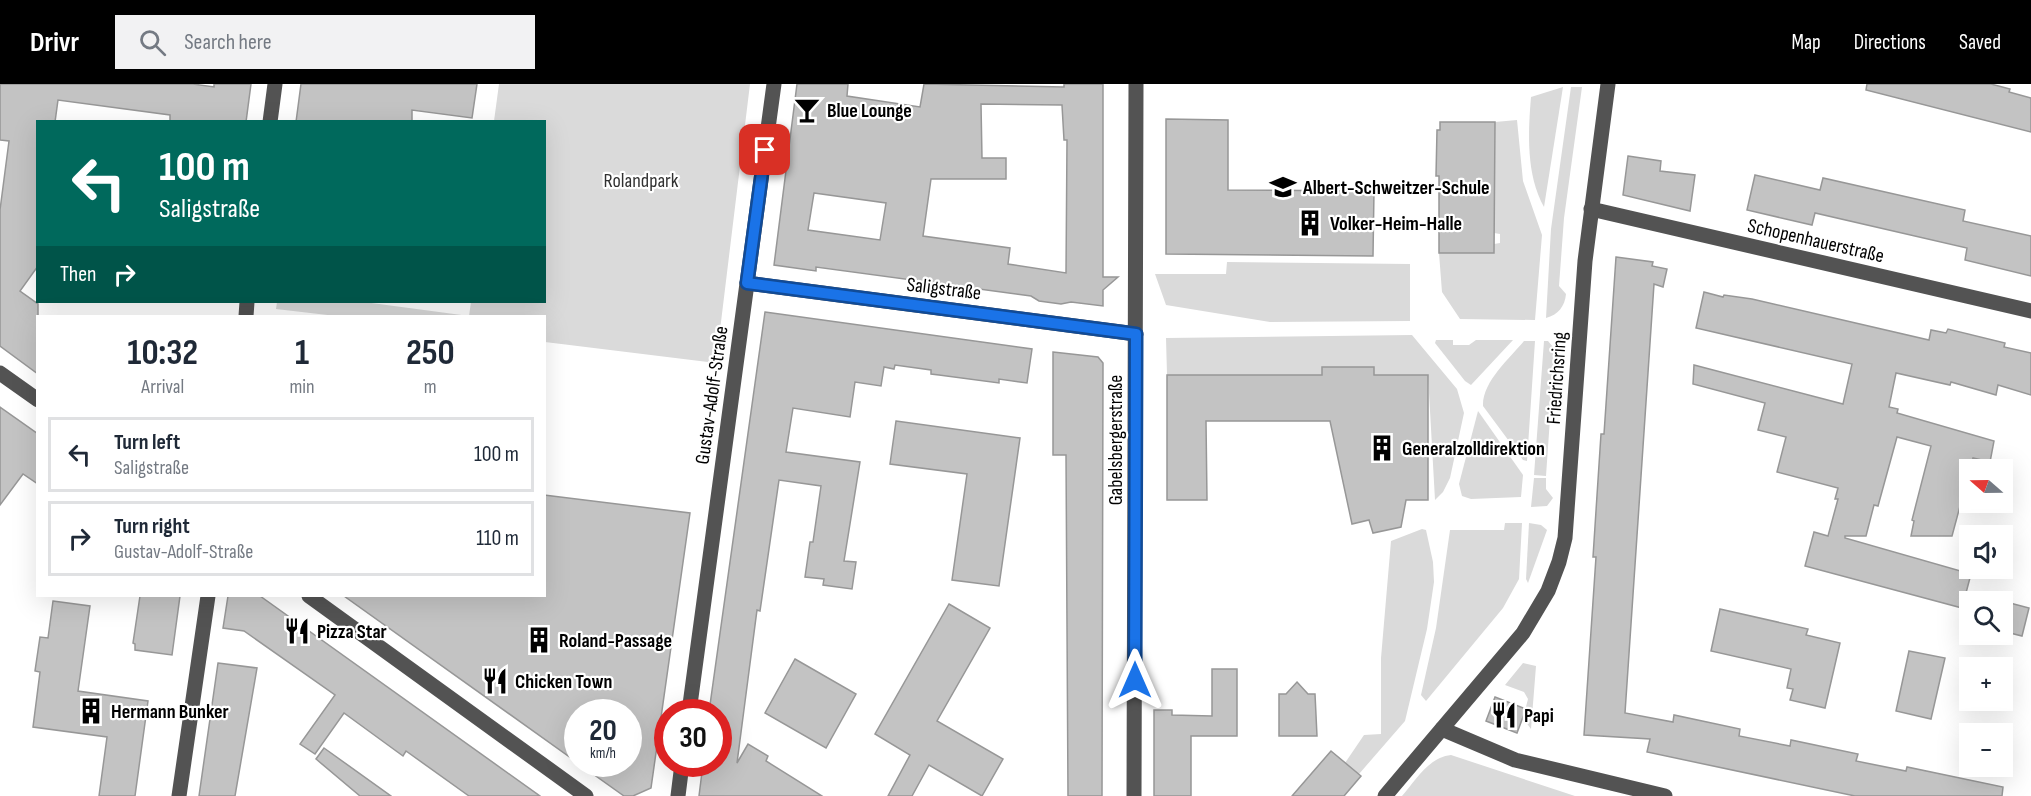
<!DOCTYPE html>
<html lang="en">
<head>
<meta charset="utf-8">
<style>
	:root { --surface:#fff; --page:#f2f2f3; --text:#1f2937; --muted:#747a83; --line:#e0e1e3; --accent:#000 }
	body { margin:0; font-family:"Sofia Sans Condensed",sans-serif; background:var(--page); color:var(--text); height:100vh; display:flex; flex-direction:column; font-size:22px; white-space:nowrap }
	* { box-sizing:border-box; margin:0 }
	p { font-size:20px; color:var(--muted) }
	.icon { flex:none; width:33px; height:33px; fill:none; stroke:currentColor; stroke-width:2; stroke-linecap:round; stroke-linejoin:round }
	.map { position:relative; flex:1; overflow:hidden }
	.details { position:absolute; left:36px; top:231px; width:510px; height:282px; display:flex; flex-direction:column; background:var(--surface); border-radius:0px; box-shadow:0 6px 24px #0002 }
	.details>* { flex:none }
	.guide { position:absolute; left:36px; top:36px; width:510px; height:183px; border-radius:0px; box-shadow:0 6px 24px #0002; background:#00695c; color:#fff; overflow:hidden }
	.needle { width:39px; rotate:290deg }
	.controls { position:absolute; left:1959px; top:375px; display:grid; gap:12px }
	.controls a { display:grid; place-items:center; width:54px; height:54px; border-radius:0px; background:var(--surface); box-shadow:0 6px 24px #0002; font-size:30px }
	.speed { position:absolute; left:564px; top:615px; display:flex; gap:12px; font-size:30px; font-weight:700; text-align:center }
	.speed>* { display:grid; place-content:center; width:78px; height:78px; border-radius:50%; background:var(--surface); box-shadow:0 6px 24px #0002; line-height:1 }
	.speed small { font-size:15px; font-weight:400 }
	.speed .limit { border:9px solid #d22; background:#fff; color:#111 }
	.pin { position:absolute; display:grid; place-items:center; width:51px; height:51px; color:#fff; margin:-26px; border-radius:12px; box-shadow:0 3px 9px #0006 }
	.me { position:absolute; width:66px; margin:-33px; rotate:0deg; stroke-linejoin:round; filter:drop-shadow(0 0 4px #0008) }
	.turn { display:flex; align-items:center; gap:21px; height:126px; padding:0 24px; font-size:27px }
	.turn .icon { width:78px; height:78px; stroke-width:2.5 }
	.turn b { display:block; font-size:42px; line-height:51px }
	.then { display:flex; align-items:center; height:57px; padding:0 24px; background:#0003; gap:12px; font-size:22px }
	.eta { display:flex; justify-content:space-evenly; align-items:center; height:102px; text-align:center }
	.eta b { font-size:36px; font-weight:700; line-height:42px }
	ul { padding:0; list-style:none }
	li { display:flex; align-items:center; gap:18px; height:75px; margin:0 12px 9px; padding:0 12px; border:3px solid var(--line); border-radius:0px }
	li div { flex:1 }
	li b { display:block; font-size:22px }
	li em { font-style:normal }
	header { display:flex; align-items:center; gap:36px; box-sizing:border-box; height:84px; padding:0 30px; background:var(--accent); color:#fff }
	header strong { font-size:28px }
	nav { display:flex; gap:33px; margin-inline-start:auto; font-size:21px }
	.search { width:420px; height:54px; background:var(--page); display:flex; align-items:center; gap:15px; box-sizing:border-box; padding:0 21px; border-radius:0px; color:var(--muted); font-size:22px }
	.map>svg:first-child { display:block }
	.green { fill:#dadada }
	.building { fill:#c3c3c3; stroke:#979797; stroke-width:1.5; fill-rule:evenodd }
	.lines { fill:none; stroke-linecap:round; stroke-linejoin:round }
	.minor { stroke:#535353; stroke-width:15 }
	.route-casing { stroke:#114b97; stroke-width:15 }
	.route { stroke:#1a73e8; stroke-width:10 }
	.labels { text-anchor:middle; stroke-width:4.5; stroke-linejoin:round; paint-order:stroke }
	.poi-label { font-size:20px; font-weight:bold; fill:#000; stroke:#fff; text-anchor:start }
	.park-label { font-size:20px; fill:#313131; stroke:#fff }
	.street-label { font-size:20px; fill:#000; stroke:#fff }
</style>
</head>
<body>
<header>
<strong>Drivr</strong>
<div class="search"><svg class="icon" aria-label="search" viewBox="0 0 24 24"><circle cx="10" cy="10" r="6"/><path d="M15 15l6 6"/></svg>Search here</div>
<nav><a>Map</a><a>Directions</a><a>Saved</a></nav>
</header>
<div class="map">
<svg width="2031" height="712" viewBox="0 0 2031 712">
	<rect width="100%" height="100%" fill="#fff"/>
	<g class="green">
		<path d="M499 0H750L716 279 545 258 544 232H336L276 225 277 218H364L469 232 471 218H544V38L494 37Z"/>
		<path d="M1563 3 1544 123C1526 91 1528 49 1531 13Z"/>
		<path d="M1571 3H1582L1564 134 1559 202 1566 210C1565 222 1558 231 1546 234L1551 145Z"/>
		<path d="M1517 36 1523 97 1542 151 1535 236 1460 235 1442 208 1439 169H1494V160L1500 159V150L1494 149 1495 38Z"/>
		<path d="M1227 178 1410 180V237L1270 238 1166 221 1155 190H1226Z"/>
		<path d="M1412 251 1457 305 1464 329 1450 394 1443 408 1435 416 1428 291H1374L1373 283H1322V291H1167L1166 254Z"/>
		<path d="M1436 256H1453V261H1469L1476 256H1513L1471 301 1465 297 1435 259Z"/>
		<path d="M1524 257H1535L1527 377 1523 376 1483 322C1482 298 1510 274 1524 257Z"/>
		<path d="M1544 257H1548L1562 274V281L1553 291 1546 392 1534 391Z"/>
		<path d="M1478 327 1523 391 1521 413 1471 415 1462 412 1459 400Z"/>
		<path d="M1534 394H1546V405L1553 414 1547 422 1531 423Z"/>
		<path d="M1505 439H1522L1519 495 1503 524 1426 617 1421 611 1436 544 1450 446H1504Z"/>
		<path d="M1529 439 1541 441 1547 446 1528 499 1526 495Z"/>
		<path d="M1422 445 1426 446 1433 478 1434 498 1427 545 1405 637 1359 690 1345 679 1364 651 1381 650V574L1391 457Z"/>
		<path d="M1523 579 1536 582 1531 645 1523 634 1528 615 1524 608 1505 601Z"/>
		<path d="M1451 671 1575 712H1402C1416 696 1429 673 1451 671Z"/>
	</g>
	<g class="building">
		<path d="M0 0H193L214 3V0H251L246 38H170V31L58 16 55 38H38V182L20 207 38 220V290L0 262V126L9 57 0 56Z"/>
		<path d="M301 0H477L472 34 412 26V38H296Z"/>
		<path d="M797 0H848L847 12 920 23 924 0 1064 3V0H1103V193H1118L1103 206V222L1071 218 1061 220 1039 217 1031 212 816 183V187L774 181ZM981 20 1062 21 1064 56H1067L1066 189 1008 180 1010 164 923 152 931 95H1006V74H982ZM814 109 886 119 880 156 808 146Z"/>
		<path d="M1867 0H1991L2010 5 2009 8 2031 14V48L1866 6Z"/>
		<path d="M1166 35 1228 36V106L1374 107 1373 172 1166 170Z"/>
		<path d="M1440 38H1495L1494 169H1439V92H1436L1437 46H1440Z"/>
		<path d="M1628 72 1661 77 1660 87 1695 91 1690 127 1623 111Z"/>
		<path d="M1755 91 1820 106 1823 94 1965 126 1963 137 2031 152V192L1965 176 1967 164 1815 129 1812 141 1747 126Z"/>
		<path d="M1616 173 1653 178 1652 182 1667 185 1663 203 1654 200 1625 629 1673 638 1674 631 1740 645 1739 652 1790 662 1791 656 1858 670 1856 677 1906 687 1907 683 2003 703 2002 712H1855L1647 668 1650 655 1584 651 1596 473H1593L1601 350H1604Z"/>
		<path d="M1704 208 1723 213 1724 211 1752 215 1929 256 1931 246 1946 249 1948 245 2005 259 2004 263 2031 269V311L1998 301 1996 311 1951 298 1950 301 1896 289 1889 323 1898 325 1897 329 1994 357 1990 378 1973 374 1952 452H1911L1914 437 1912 436 1931 362 1897 353 1878 422 1874 421 1866 452H1845V454L1971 490 1962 524 1805 482 1814 448 1828 452 1838 415H1835L1838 404 1777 388 1786 353 1758 346 1765 319 1693 300 1694 281 1843 320 1852 280 1696 244Z"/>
		<path d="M765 228 1032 265 1027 299 999 295V299L939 291 931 290V286L895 281 894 285 884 283 881 302 855 298 850 333 793 324 786 368 860 378 844 477 856 478 852 505 823 501 824 495 805 493 810 458H813L821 402 779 396 760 527 757 526 737 679 748 660 768 672 766 677 822 712H699L703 680H718V628H709Z"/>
		<path d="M1053 268 1098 273 1103 279 1102 712H1068L1066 371H1053Z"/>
		<path d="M1322 283H1374V291H1428V416H1406L1401 443 1373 449 1369 436 1352 440 1330 337H1206L1207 416H1167V291H1322Z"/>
		<path d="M0 323 38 350V400L23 390 0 421Z"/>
		<path d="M896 337 1020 354 999 502 952 496 967 390 890 380Z"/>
		<path d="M544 411 690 429 651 704 633 712H624L579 680H628V628H578V679L344 512H544Z"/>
		<path d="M140 512H180L172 571 135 566V560L133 559Z"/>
		<path d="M228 512H260L540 712H469L406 667 403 672 344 629 315 670 300 660 335 611 244 547 223 544Z"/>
		<path d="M53 517 90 522 78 607 148 617 135 712H99L107 653 33 643 40 588 35 587 40 553 48 554Z"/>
		<path d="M2010 519 2029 524 2022 552 2002 547Z"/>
		<path d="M949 520 990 544 937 637 1003 675 982 712 929 681 912 712H888L910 671 875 650Z"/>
		<path d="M1720 525 1808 545 1806 551 1840 559 1825 624 1790 616 1793 605 1787 604 1791 585 1711 567Z"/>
		<path d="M1909 567 1945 574 1931 635 1896 627Z"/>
		<path d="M795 575 856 610 826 664 765 629Z"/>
		<path d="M218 579 257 584 235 712H199Z"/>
		<path d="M1212 585H1237V652H1191V712H1154V626H1172V631L1212 632Z"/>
		<path d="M1297 598 1308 610H1315L1317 652H1279V610H1286Z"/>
		<path d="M1495 613 1526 625 1517 649 1486 637Z"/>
		<path d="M324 664 391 712H360L316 675Z"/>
		<path d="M1331 667 1361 692 1344 712H1292Z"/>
	</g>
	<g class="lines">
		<g class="minor">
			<path d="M270 38 275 0"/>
			<path d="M1591 125 2031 227"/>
			<path d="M747 199 1136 250"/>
			<path d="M246 232 247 218"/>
			<path d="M0 289 38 316"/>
			<path d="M309 512 586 712"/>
			<path d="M689 628 774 0"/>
			<path d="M1442 645 1515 676 1665 712"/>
			<path d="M179 712 208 512"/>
			<path d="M678 712 682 680"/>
			<path d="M1134 712 1136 0"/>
			<path d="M1385 712 1523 549 1548 507 1559 478 1565 454 1585 177 1608 0"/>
		</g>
	</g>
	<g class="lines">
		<g class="route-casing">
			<path id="route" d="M765 66 747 199 1136 250 1135 596"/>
		</g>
		<use href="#route" class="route"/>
	</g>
	<defs>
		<g id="bar-bare" transform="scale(2.07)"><path d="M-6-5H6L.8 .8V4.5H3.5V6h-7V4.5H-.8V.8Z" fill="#000" stroke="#fff" stroke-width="2.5" paint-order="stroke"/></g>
		<g id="school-bare" transform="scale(2.07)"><path d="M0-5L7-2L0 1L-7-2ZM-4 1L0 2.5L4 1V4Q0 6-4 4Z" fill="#000" stroke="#fff" stroke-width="2.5" paint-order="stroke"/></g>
		<g id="building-bare" transform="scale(2.07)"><path d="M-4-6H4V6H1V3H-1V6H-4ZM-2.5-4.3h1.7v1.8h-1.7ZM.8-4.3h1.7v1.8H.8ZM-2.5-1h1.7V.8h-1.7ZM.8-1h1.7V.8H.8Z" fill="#000" stroke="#fff" stroke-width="2.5" paint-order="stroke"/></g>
		<g id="restaurant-bare" transform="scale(2.07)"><path d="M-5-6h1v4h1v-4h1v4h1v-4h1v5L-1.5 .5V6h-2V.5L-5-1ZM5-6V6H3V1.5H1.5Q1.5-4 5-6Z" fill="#000" stroke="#fff" stroke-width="2.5" paint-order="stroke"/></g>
	</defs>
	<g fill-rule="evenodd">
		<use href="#bar-bare" x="807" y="26"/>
		<use href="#school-bare" x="1283" y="103"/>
		<use href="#building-bare" x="1310" y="139"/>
		<use href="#building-bare" x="1382" y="364"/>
		<use href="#restaurant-bare" x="297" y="547"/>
		<use href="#building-bare" x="539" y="556"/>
		<use href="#restaurant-bare" x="495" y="597"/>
		<use href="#building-bare" x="91" y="627"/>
		<use href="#restaurant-bare" x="1504" y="631"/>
	</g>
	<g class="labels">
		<g class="poi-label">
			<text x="827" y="33">Blue Lounge</text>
			<text x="1303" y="110">Albert-Schweitzer-Schule</text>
			<text x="1330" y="146">Volker-Heim-Halle</text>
			<text x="1402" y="371">Generalzolldirektion</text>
			<text x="317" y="554">Pizza Star</text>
			<text x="559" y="563">Roland-Passage</text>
			<text x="515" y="604">Chicken Town</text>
			<text x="111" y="634">Hermann Bunker</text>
			<text x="1524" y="638">Papi</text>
		</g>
		<g class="park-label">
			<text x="641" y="103">Rolandpark</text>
		</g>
		<g class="street-label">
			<text transform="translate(1816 156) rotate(13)" y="7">Schopenhauerstraße</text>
			<text transform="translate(944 204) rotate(7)" y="7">Saligstraße</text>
			<text transform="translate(1556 294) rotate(-86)" y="7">Friedrichsring</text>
			<text transform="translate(711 311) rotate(-82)" y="7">Gustav-Adolf-Straße</text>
			<text transform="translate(1115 356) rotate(-90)" y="7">Gabelsbergerstraße</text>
		</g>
	</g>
</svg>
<div class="controls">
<a><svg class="needle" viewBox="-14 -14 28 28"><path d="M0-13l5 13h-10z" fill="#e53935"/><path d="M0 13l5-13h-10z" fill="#747a83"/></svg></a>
<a><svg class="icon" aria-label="sound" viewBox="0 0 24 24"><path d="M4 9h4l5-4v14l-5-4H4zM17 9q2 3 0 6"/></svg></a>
<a><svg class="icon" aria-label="search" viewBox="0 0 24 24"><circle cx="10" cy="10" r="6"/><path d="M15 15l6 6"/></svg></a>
<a>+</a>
<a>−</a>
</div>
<div class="speed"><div>20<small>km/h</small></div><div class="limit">30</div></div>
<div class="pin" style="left:765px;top:66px;background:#d93025"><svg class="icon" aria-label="arrive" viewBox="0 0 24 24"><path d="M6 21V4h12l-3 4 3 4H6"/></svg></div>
<svg class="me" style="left:1135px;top:596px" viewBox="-20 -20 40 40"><path d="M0-17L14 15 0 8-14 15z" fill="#1a73e8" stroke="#fff" stroke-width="4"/></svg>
<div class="guide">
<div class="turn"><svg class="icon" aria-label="left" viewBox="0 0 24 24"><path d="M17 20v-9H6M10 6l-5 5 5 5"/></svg><div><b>100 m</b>Saligstraße</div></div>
<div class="then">Then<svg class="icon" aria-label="right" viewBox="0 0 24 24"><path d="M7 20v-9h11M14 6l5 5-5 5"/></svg></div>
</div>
<section class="details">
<div class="eta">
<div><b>10:32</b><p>Arrival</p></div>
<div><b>1</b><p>min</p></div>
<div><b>250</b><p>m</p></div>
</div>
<ul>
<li><svg class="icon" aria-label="left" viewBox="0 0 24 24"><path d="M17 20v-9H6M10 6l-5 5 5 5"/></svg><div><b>Turn left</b><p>Saligstraße</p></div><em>100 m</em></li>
<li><svg class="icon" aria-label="right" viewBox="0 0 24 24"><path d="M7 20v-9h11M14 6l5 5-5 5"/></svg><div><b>Turn right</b><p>Gustav-Adolf-Straße</p></div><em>110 m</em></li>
</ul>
</section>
</div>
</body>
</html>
